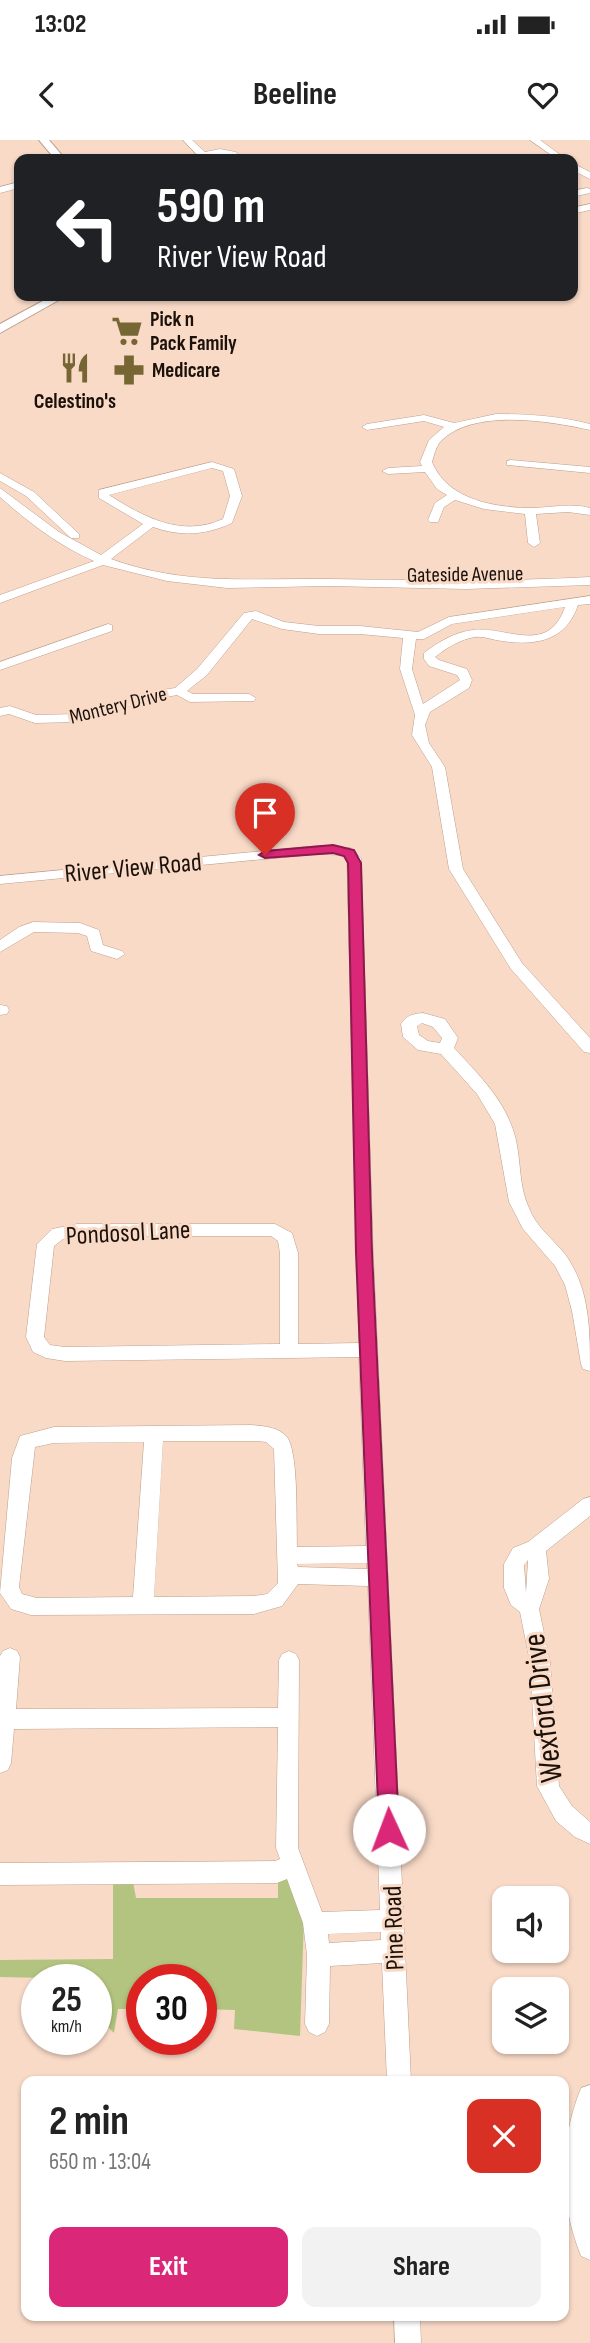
<!DOCTYPE html>
<html lang="en">
<head>
<meta charset="utf-8">
<style>
	:root { --surface:#fff; --page:#f2f2f2; --text:#222; --muted:#767676; --accent:#db2777 }
	body { margin:0; font-family:"Sofia Sans Condensed",sans-serif; background:var(--page); color:var(--text); height:100vh; display:flex; flex-direction:column; font-size:26px; white-space:nowrap }
	* { box-sizing:border-box; margin:0 }
	p { font-size:23px; color:var(--muted) }
	.icon { flex:none; width:38px; height:38px; fill:none; stroke:currentColor; stroke-width:2; stroke-linecap:round; stroke-linejoin:round }
	.map { position:relative; flex:1; overflow:hidden }
	.drawer { position:absolute; left:21px; top:1936px; width:548px; height:245px; display:flex; flex-direction:column; background:var(--surface); border-radius:14px; box-shadow:0 2px 5px #0004 }
	.drawer>* { flex:none }
	.guide { position:absolute; left:14px; top:14px; width:564px; height:147px; border-radius:14px; box-shadow:0 2px 5px #0004; background:#202124; color:#fff; overflow:hidden }
	.controls { position:absolute; left:492px; top:1746px; display:grid; gap:14px }
	.controls a { display:grid; place-items:center; width:77px; height:77px; border-radius:14px; background:var(--surface); box-shadow:0 2px 5px #0004; font-size:35px }
	.speed { position:absolute; left:21px; top:1824px; display:flex; gap:14px; font-size:35px; font-weight:700; text-align:center }
	.speed>* { display:grid; place-content:center; width:91px; height:91px; border-radius:50%; background:var(--surface); box-shadow:0 2px 5px #0004; line-height:1 }
	.speed small { font-size:18px; font-weight:400 }
	.speed .limit { border:10px solid #d22; background:#fff; color:#111 }
	.pin { position:absolute; display:grid; place-items:center; width:60px; height:60px; color:#fff; margin:-72px -30px; border-radius:50% 50% 50% 0; rotate:-45deg; box-shadow:0 0 7px #0007 }
	.pin .icon { rotate:45deg }
	.me { position:absolute; width:77px; margin:-38px; rotate:358deg; stroke-linejoin:round; filter:drop-shadow(0 0 5px #0008) }
	.turn { display:flex; align-items:center; gap:24px; height:147px; padding:0 28px; font-size:32px }
	.turn .icon { width:91px; height:91px; stroke-width:2.5 }
	.turn b { display:block; font-size:49px; line-height:60px }
	.round { display:grid; place-items:center; flex:none; width:74px; height:74px; border-radius:14px; background:var(--page) }
	.overview { display:flex; align-items:center; justify-content:space-between; height:119px; padding:0 28px }
	h1 { font-size:42px; font-weight:700; line-height:52px }
	.cta { display:flex; gap:14px; margin-top:auto; padding:14px 28px }
	.cta a { flex:1; height:80px; border-radius:14px; background:var(--accent); color:#fff; font-size:28px; font-weight:700; line-height:80px; text-align:center }
	.cta a+a { background:var(--page); color:var(--text) }
	.status { display:flex; justify-content:space-between; align-items:center; height:49px; padding:0 35px; background:var(--surface); direction:ltr }
	.status svg { height:19px; fill:currentColor }
	header { display:flex; justify-content:space-between; align-items:center; height:91px; padding:0 28px; background:var(--surface); font-size:32px; font-weight:700 }
	.map>svg:first-child { display:block }
	.green { fill:#b2c47f }
	.lines { fill:none; stroke-linecap:round; stroke-linejoin:round }
	.minor-casing { stroke:#bd9f8d; stroke-width:1 }
	.major-casing { stroke:#bd9f8d; stroke-width:2 }
	.minor { fill:#fff; fill-rule:evenodd }
	.major { fill:#fff; fill-rule:evenodd }
	.route { fill:#db2777; stroke:#8e194d; stroke-width:2 }
	.labels { text-anchor:middle; stroke-width:6; stroke-linejoin:round; paint-order:stroke }
	.far-poi-label { font-size:21px; font-weight:bold; fill:#1b110a; stroke:#f9dac7; text-anchor:start }
	.far-street-label { font-size:21px; fill:#1b110a; stroke:#f9dac7 }
	.street-label { font-size:26px; fill:#1b110a; stroke:#f9dac7 }
	.near-street-label { font-size:32px; fill:#1b110a; stroke:#f9dac7 }
</style>
</head>
<body>
<div class="status"><b>13:02</b><svg viewBox="0 0 49 12"><path d="M0 12V9h3v3zM5 12V6h3v6zM10 12V3h3v9zM15 12V0h3v12zM26 1h20v11H26zM47 4h2v5h-2z"/></svg></div>
<header><svg class="icon" aria-label="back" viewBox="0 0 24 24"><path d="M15 5l-7 7 7 7"/></svg>Beeline<svg class="icon" aria-label="heart" viewBox="0 0 24 24"><path d="M12 20l-8-8c-3-5 5-10 8-4 3-6 11-1 8 4z"/></svg></header>
<div class="map">
<svg width="590" height="2203" viewBox="0 0 590 2203">
	<rect width="100%" height="100%" fill="#f9dac7"/>
	<path class="green" d="M278 1739H288L304 1778 300 1896 234 1889 235 1870 201 1869V1839H142V1869H118L114 1893 96 1875V1839L0 1837V1820L113 1819V1742H133L136 1758H278Z"/>
	<g class="lines">
		<g class="minor-casing">
			<g id="minor">
				<path d="M183 0H192L205 12 220 9 236 12 241 19 220 15 201 19Z"/>
				<path d="M530 0H540L566 19H557Z"/>
				<path d="M572 23 590 32V39L572 30Z"/>
				<path d="M19 42V48L0 53V47Z"/>
				<path d="M587 48 590 49V53L572 57V51Z"/>
				<path d="M590 64V70L572 74V68Z"/>
				<path d="M496 274C528 274 559 276 590 284V290C549 281 472 268 440 302 436 307 434 315 432 322 448 361 497 368 535 368 554 367 572 363 590 368V375L568 372 536 374 540 403 534 407 528 403 525 374 484 369 455 360 444 367 438 382H430L428 380 435 363 447 355 437 349 425 332 388 334 382 331 388 328 422 326 420 322 429 300 444 287 424 281 367 290 362 287 367 284 424 275 454 283Z"/>
				<path d="M511 320 590 327V333L507 325V321Z"/>
				<path d="M212 322 234 329 242 356 232 383C206 395 181 397 153 387L111 419C186 446 250 438 328 439 416 440 502 442 590 437V445L466 449 329 446 227 448 167 441 103 425 0 463V455L94 421C59 406 28 382 0 357V348L59 392 101 415 143 384 99 358V350ZM212 328 223 331 230 356 223 379C181 398 144 377 109 355Z"/>
				<path d="M0 333 34 352 79 394V398H71L26 356 0 341Z"/>
				<path d="M590 456V464L578 465C566 501 536 506 502 501 493 500 484 496 475 497 461 499 446 508 435 517L439 520 467 529 472 540 469 548 430 572 425 585 429 603 445 627 463 729 522 823 590 898V913L584 912 511 829 449 729 432 627 412 595 415 575 400 529 403 498 360 494H319L282 489 252 479 207 535 187 551 193 554H249L256 558 254 561 190 562 177 555 150 560 76 582 35 583 9 574 0 576V568L10 566 36 575 75 574 143 553 175 548 197 529 244 473 256 471 284 482 319 486H360L418 492 449 477ZM565 467C548 516 507 486 473 490 455 492 438 502 424 513V519L429 526 457 535 460 540 423 564 412 529 416 499H424L452 484Z"/>
				<path d="M108 484 112 485V491L0 530V522Z"/>
				<path d="M318 706 351 708 361 718 373 1112 411 1941H387L382 1823 330 1826 329 1884 325 1892 317 1896 309 1892 305 1884 307 1815 303 1783 287 1739 277 1743 0 1745V1723L275 1721 280 1719 276 1708 278 1587 14 1589 11 1623 8 1630 0 1633V1516L3 1511 10 1508 17 1511 20 1517 16 1569 278 1568 279 1520 282 1514 289 1511 296 1514 299 1520 298 1708 322 1772 380 1770 368 1446 298 1444 282 1466 254 1474 31 1475 11 1469 0 1453 12 1318 20 1296 54 1287 251 1285C263 1286 279 1287 287 1297 299 1313 296 1384 297 1407L366 1406 359 1217 65 1221 46 1218 33 1212 26 1197 37 1104 52 1089 77 1084H275L292 1093 298 1113V1204L359 1203 347 719 342 715 318 714 0 744V736ZM77 1096H271L278 1101 280 1113V1204L65 1207 50 1205 44 1197 54 1106 63 1099ZM163 1301H257L266 1302 274 1309 278 1443 267 1454 254 1456 154 1457ZM144 1302 133 1457 37 1458 22 1454 19 1447 35 1307 54 1303ZM367 1423V1429L298 1427 297 1424ZM381 1792V1800L329 1803 328 1794Z"/>
				<path d="M33 782 80 783 99 790 103 805 122 811 125 814 117 819 91 811 87 796 78 793 34 792 0 812V800L19 787Z"/>
				<path d="M0 865 7 866 9 870 7 874 0 875Z"/>
				<path d="M423 873 445 879 458 898 454 908C480 936 507 962 516 1000 521 1023 519 1047 529 1068 536 1087 553 1099 565 1114 590 1149 590 1189 590 1231L583 1229 581 1224 572 1171 565 1145 555 1126 523 1089 509 1062 495 984 477 954 441 914 418 910 403 897 401 884C407 875 413 874 423 873ZM422 883 433 887 442 898 440 903 428 901 419 895 417 886Z"/>
				<path d="M590 1357V1376L546 1411 549 1439 539 1469 550 1522 559 1646 572 1666 590 1682V1704L575 1697 556 1681 537 1646 530 1522 520 1472 511 1465 504 1448V1424L513 1408 528 1402 583 1359ZM528 1420 526 1453 524 1425Z"/>
				<path d="M590 1945V2120L581 2116C559 2062 559 2002 581 1948Z"/>
				<path d="M394 2175H420L421 2203H395Z"/>
			</g>
		</g>
		<g class="major-casing">
			<g id="major">
				<path d="M39 0H49L65 19H55Z"/>
				<path d="M52 156H66L0 193V184Z"/>
			</g>
		</g>
		<use href="#minor" class="minor"/>
		<use href="#major" class="major"/>
	</g>
	<path class="route" d="M333 705 354 710 361 723 372 1112 399 1690 396 1696 389 1699 382 1696 379 1690 356 1112 348 723 344 716 333 713 265 718 259 715 265 711Z"/>
	<defs>
		<g id="supermarket-bare" transform="scale(2.415)"><path d="M-6-5.5h2.5l.6 2H6L4.5 2H-2.5L-4.4-4H-6ZM-1.5 3.2a1.3 1.3 0 1 0 .1 0ZM3 3.2a1.3 1.3 0 1 0 .1 0Z" fill="#766634" stroke="#f9dac7" stroke-width="2.5" paint-order="stroke"/></g>
		<g id="restaurant-bare" transform="scale(2.415)"><path d="M-5-6h1v4h1v-4h1v4h1v-4h1v5L-1.5 .5V6h-2V.5L-5-1ZM5-6V6H3V1.5H1.5Q1.5-4 5-6Z" fill="#766634" stroke="#f9dac7" stroke-width="2.5" paint-order="stroke"/></g>
		<g id="pharmacy-bare" transform="scale(2.415)"><path d="M-2-6h4v4h4v4h-4v4h-4v-4h-4v-4h4Z" fill="#766634" stroke="#f9dac7" stroke-width="2.5" paint-order="stroke"/></g>
	</defs>
	<g fill-rule="evenodd">
		<use href="#supermarket-bare" x="127" y="191"/>
		<use href="#restaurant-bare" x="75" y="228"/>
		<use href="#pharmacy-bare" x="129" y="230"/>
	</g>
	<g class="labels">
		<g class="far-poi-label">
			<text x="150" y="186">Pick n<tspan x="150" dy="24">Pack Family</tspan></text>
			<text x="152" y="237">Medicare</text>
			<text x="75" y="268" text-anchor="middle">Celestino's</text>
		</g>
		<g class="far-street-label">
			<text transform="translate(465 434) rotate(-1)" y="7">Gateside Avenue</text>
			<text transform="translate(118 565) rotate(-14)" y="7">Montery Drive</text>
		</g>
		<g class="street-label">
			<text transform="translate(133 727) rotate(-5)" y="9">River View Road</text>
			<text transform="translate(128 1092) rotate(-3)" y="9">Pondosol Lane</text>
			<text transform="translate(393 1788) rotate(-92)" y="9">Pine Road</text>
		</g>
		<g class="near-street-label">
			<text transform="translate(542 1568) rotate(-97)" y="11">Wexford Drive</text>
		</g>
	</g>
</svg>
<div class="controls">
<a><svg class="icon" aria-label="sound" viewBox="0 0 24 24"><path d="M4 9h4l5-4v14l-5-4H4zM17 9q2 3 0 6"/></svg></a>
<a><svg class="icon" aria-label="layers" viewBox="0 0 24 24"><path d="M12 4l9 5-9 5-9-5zM3 14l9 5 9-5"/></svg></a>
</div>
<div class="speed"><div>25<small>km/h</small></div><div class="limit">30</div></div>
<div class="pin" style="left:265px;top:715px;background:#d93025"><svg class="icon" aria-label="arrive" viewBox="0 0 24 24"><path d="M6 21V4h12l-3 4 3 4H6"/></svg></div>
<svg class="me" style="left:389px;top:1690px" viewBox="-20 -20 40 40"><circle r="19" fill="#fff"/><path d="M0-13L10 11 0 6-10 11z" fill="#db2777"/></svg>
<div class="guide">
<div class="turn"><svg class="icon" aria-label="left" viewBox="0 0 24 24"><path d="M17 20v-9H6M10 6l-5 5 5 5"/></svg><div><b>590 m</b>River View Road</div></div>
</div>
<section class="drawer">
<div class="overview"><div><h1>2 min</h1><p>650 m · 13:04</p></div><a class="round" style="background:#d93025;color:#fff"><svg class="icon" aria-label="close" viewBox="0 0 24 24"><path d="M6 6l12 12M18 6L6 18"/></svg></a></div>
<div class="cta"><a>Exit</a><a>Share</a></div>
</section>
</div>
</body>
</html>
